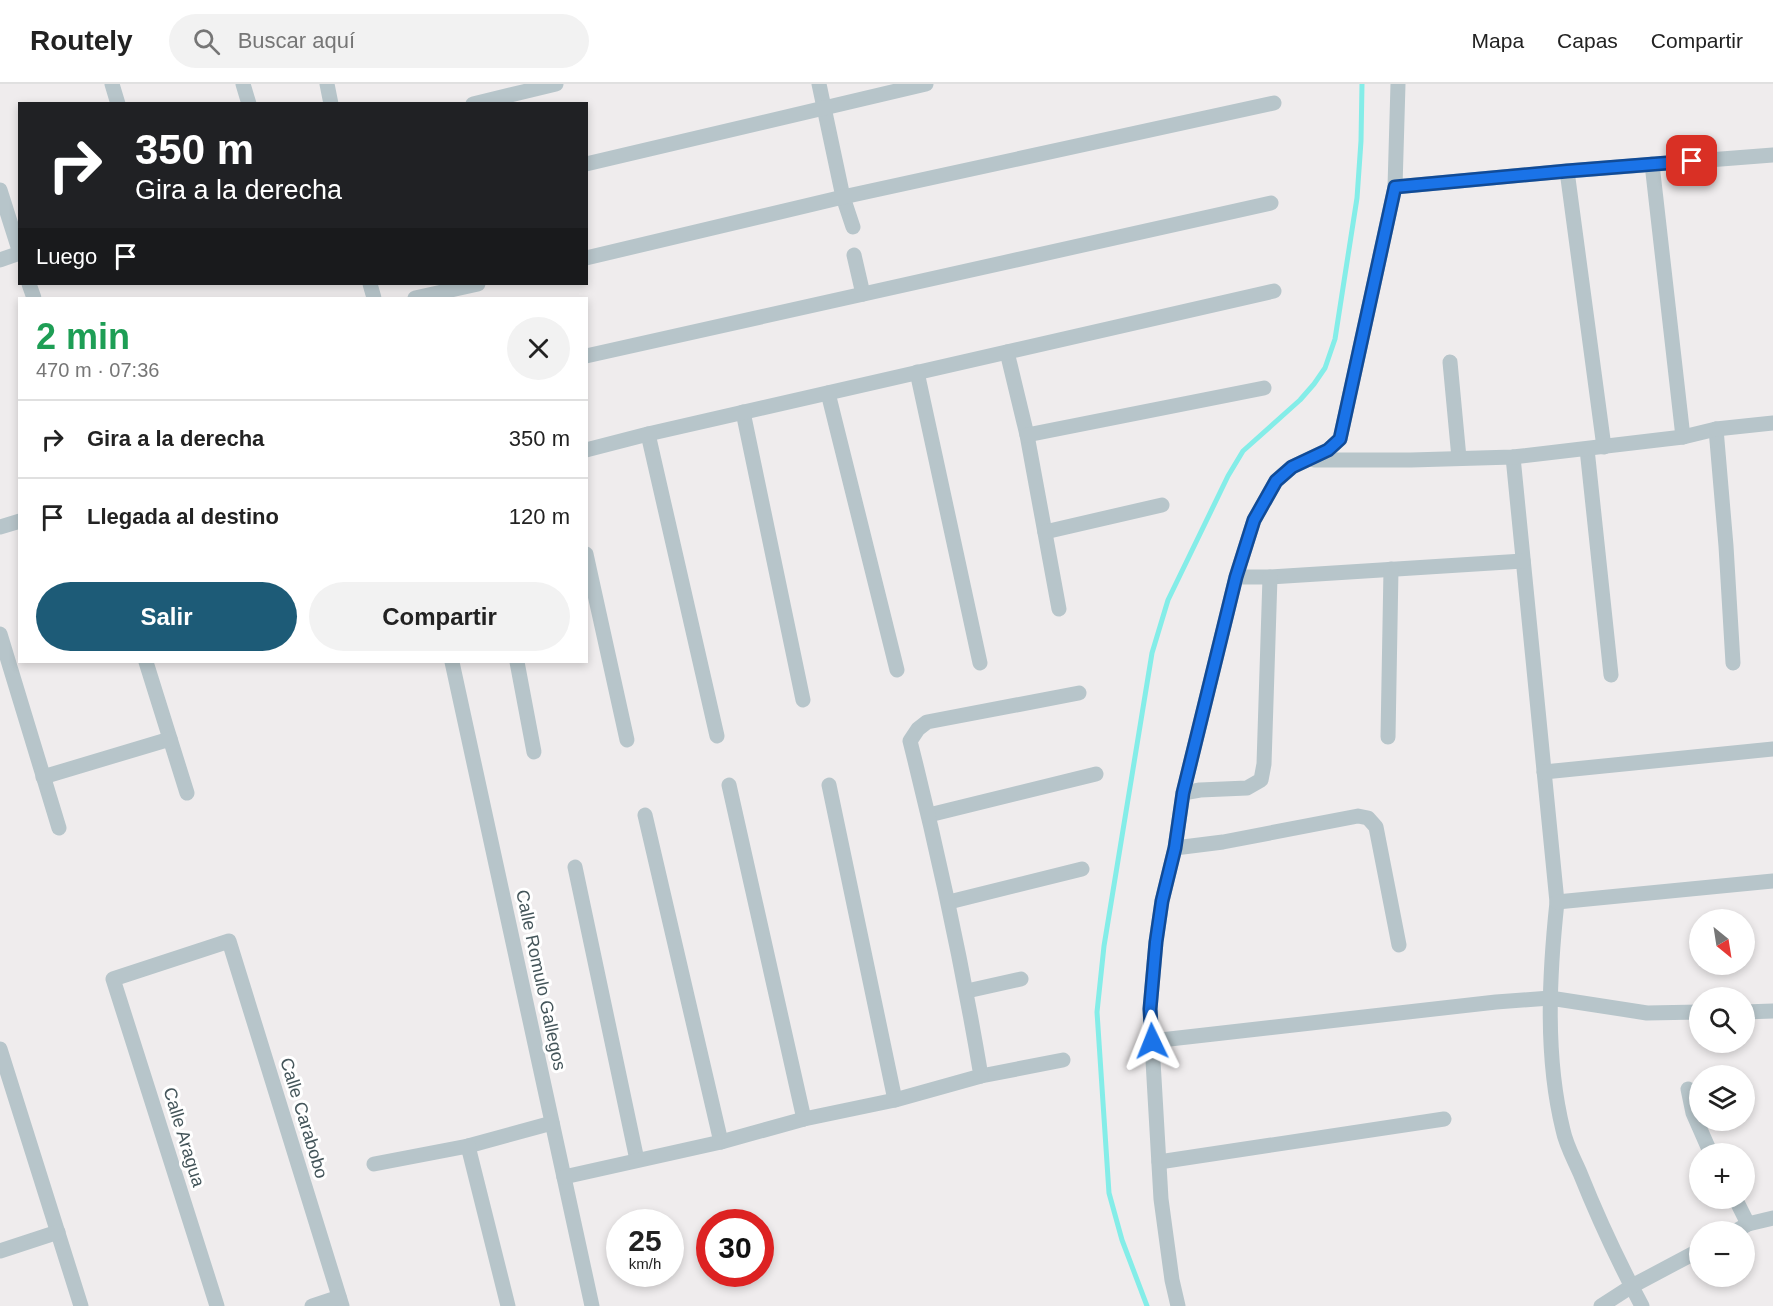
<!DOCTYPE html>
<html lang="es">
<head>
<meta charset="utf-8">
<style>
	:root { --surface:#fff; --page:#f2f2f2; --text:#222; --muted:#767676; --line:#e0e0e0; --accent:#1d5b77 }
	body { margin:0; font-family:Arial,sans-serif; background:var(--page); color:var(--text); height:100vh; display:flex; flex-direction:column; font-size:22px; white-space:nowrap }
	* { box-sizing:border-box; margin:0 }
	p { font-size:20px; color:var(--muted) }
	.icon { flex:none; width:33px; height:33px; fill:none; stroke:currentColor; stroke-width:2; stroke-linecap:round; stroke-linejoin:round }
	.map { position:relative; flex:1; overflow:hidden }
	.details { position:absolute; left:18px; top:213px; width:570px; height:366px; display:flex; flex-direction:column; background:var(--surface); border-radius:0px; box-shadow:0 3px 9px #0003 }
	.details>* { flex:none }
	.banner { position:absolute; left:18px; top:18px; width:570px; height:183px; border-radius:0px; box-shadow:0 3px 9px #0003; background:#202124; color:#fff; overflow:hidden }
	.needle { width:39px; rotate:150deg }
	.controls { position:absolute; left:1689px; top:825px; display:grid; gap:12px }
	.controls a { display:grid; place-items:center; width:66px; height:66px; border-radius:50%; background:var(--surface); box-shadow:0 3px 9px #0003; font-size:30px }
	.speed { position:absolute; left:606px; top:1125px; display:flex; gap:12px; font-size:30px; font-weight:700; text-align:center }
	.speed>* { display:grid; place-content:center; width:78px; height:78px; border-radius:50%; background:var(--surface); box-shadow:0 3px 9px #0003; line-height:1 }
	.speed small { font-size:15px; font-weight:400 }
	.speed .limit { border:9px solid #d22; background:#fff; color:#111 }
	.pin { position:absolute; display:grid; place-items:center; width:51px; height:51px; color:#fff; margin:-26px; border-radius:12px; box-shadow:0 3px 9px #0006 }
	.me { position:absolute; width:66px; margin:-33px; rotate:358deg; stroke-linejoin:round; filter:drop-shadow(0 0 4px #0008) }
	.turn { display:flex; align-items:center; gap:21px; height:126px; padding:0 18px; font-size:27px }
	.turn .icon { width:78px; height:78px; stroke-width:2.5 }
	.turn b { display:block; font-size:42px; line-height:51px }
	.then { display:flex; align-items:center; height:57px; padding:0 18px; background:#0003; gap:12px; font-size:22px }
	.round { display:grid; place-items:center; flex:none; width:63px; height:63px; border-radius:32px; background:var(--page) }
	.head { display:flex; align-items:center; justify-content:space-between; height:102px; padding:0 18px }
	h1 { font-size:36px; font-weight:600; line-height:45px; color:#1e9e55 }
	.primary-button { display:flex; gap:12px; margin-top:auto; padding:12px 18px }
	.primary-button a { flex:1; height:69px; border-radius:36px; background:var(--accent); color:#fff; font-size:24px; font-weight:600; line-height:69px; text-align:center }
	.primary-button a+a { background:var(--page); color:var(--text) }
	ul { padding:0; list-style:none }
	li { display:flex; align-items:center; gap:18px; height:78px; padding:0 18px; border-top:2px solid var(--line) }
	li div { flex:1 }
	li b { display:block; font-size:22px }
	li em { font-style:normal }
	header { display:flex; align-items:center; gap:36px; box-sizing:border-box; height:84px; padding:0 30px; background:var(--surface); border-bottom:2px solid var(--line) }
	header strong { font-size:28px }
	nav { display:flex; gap:33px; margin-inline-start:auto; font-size:21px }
	.search { width:420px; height:54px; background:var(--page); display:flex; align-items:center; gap:15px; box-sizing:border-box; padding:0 21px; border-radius:33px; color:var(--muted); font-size:22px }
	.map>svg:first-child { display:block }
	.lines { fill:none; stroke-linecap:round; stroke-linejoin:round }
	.stream { stroke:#84ede8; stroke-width:5 }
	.street { stroke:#b7c5ca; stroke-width:15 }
	.route-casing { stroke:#114b97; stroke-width:15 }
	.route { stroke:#1a73e8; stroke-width:10 }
	.labels { text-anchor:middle; stroke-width:6; stroke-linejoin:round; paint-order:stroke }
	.street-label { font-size:18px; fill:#44555a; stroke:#fff }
</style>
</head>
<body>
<header>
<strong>Routely</strong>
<div class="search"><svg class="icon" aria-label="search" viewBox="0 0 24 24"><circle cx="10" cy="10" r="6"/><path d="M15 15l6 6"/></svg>Buscar aquí</div>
<nav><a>Mapa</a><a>Capas</a><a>Compartir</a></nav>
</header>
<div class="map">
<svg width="1773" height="1222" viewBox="0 0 1773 1222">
	<rect width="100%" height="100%" fill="#efeced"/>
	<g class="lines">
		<path class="stream" d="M1147 1222 1122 1156 1109 1109 1097 928 1104 862 1152 569 1168 516 1228 392 1243 367 1300 316 1314 300 1325 284 1335 255 1357 114 1361 57 1362 0"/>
		<g class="street">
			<path d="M112 0 118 20"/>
			<path d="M243 0 249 20"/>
			<path d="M327 0 331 20"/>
			<path d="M819 0 843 113 853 143"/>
			<path d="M473 20 556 0"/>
			<path d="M586 80 926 0"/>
			<path d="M1652 80 1683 353"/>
			<path d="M1567 87 1604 363"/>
			<path d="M1395 103 1567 87 1773 71"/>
			<path d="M0 106 20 169"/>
			<path d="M854 171 863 210"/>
			<path d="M586 174 843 113 1274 19"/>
			<path d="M0 176 20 169"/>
			<path d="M29 200 34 214"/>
			<path d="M370 200 374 214"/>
			<path d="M415 214 478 200"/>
			<path d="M1007 268 1027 351 1059 525"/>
			<path d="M586 272 1271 119"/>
			<path d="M1450 278 1459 374"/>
			<path d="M917 288 980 579"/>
			<path d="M828 309 897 586"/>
			<path d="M743 328 803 616"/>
			<path d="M1716 345 1726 462 1733 579"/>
			<path d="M648 350 717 652"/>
			<path d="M1027 351 1264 304"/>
			<path d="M1587 365 1611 591"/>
			<path d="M586 366 648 350 1274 207"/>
			<path d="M1513 373 1557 818C1549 893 1545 973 1563 1046 1566 1061 1574 1075 1580 1089 1598 1134 1619 1179 1642 1222"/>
			<path d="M1314 376H1411L1513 373 1683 353 1716 345 1773 339"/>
			<path d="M0 443 20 437"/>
			<path d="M1045 448 1162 421"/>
			<path d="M586 470 627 656"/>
			<path d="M1236 493H1270L1523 477"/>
			<path d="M0 550 59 744"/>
			<path d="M146 578 187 709"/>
			<path d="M452 578 592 1222"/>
			<path d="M517 578 534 668"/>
			<path d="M1388 653 1391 485"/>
			<path d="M1544 688 1773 665"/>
			<path d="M43 693 170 655"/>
			<path d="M729 701 804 1035"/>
			<path d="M829 701 895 1016"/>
			<path d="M1183 709 1200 706 1247 704 1261 696 1264 680 1270 493"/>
			<path d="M645 731 721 1058"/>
			<path d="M929 731 1096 690"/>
			<path d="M1175 764 1223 758 1358 732 1368 734 1376 743 1399 861"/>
			<path d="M575 783 637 1076"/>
			<path d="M949 818 1082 785"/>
			<path d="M1557 818 1773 797"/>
			<path d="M967 907 1021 895"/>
			<path d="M1744 928 1773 927"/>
			<path d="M1152 957 1496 918 1550 914 1647 929 1700 928"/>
			<path d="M0 965 81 1222"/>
			<path d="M981 992 1063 976"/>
			<path d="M1688 1005 1693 1029 1711 1070"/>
			<path d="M468 1062 552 1039"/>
			<path d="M1159 1078 1444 1035"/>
			<path d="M374 1080 468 1062 508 1222"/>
			<path d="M564 1093 721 1058 804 1035 895 1016 981 992C962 879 938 768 910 657L918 645 927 638 1079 609"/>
			<path d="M1735 1114 1748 1140"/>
			<path d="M1734 1148 1748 1140 1773 1134"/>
			<path d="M0 1167 58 1148"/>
			<path d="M217 1222 113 895 229 857 342 1222"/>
			<path d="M312 1222 339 1213"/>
			<path d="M1178 1222 1172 1196 1161 1115 1150 925 1156 858 1162 817 1175 764 1183 709 1236 493 1254 436 1276 397 1292 383 1328 366 1340 355 1395 103 1398 0"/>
			<path d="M1601 1222 1632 1202 1700 1166"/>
		</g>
	</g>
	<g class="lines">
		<g class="route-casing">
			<path id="route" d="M1152 957 1150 925 1156 858 1162 817 1175 764 1183 709 1236 493 1254 436 1276 397 1292 383 1328 366 1340 355 1395 103 1567 87 1692 77"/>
		</g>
		<use href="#route" class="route"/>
	</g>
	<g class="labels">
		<g class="street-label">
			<text transform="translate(541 896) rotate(78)" y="6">Calle Romulo Gallegos</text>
			<text transform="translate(304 1034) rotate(73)" y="6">Calle Carabobo</text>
			<text transform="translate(184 1053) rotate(73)" y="6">Calle Aragua</text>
		</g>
	</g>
</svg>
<div class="controls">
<a><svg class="needle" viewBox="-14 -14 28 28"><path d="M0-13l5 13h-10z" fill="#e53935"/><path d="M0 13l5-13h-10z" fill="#767676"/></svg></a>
<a><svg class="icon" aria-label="search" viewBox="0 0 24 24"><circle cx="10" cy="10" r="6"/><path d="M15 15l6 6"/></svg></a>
<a><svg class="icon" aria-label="layers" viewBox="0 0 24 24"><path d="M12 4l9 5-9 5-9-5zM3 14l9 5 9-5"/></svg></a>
<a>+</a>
<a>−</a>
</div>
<div class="speed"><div>25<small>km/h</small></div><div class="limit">30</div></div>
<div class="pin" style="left:1692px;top:77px;background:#d93025"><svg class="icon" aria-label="arrive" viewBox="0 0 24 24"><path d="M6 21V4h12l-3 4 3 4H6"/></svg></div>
<svg class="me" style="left:1152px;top:957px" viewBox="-20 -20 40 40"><path d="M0-17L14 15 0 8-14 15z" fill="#1a73e8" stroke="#fff" stroke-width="4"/></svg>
<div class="banner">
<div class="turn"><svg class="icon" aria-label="right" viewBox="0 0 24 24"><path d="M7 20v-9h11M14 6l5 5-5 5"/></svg><div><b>350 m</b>Gira a la derecha</div></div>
<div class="then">Luego<svg class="icon" aria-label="arrive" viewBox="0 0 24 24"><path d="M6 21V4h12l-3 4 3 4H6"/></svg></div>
</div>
<section class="details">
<div class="head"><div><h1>2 min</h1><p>470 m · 07:36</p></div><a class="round"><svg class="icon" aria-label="close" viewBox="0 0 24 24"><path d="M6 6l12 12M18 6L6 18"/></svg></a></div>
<ul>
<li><svg class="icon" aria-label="right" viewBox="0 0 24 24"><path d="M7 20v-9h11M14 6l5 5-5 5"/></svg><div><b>Gira a la derecha</b></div><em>350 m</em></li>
<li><svg class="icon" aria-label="arrive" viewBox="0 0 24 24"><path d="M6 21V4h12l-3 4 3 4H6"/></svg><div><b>Llegada al destino</b></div><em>120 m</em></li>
</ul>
<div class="primary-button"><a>Salir</a><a>Compartir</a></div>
</section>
</div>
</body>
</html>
